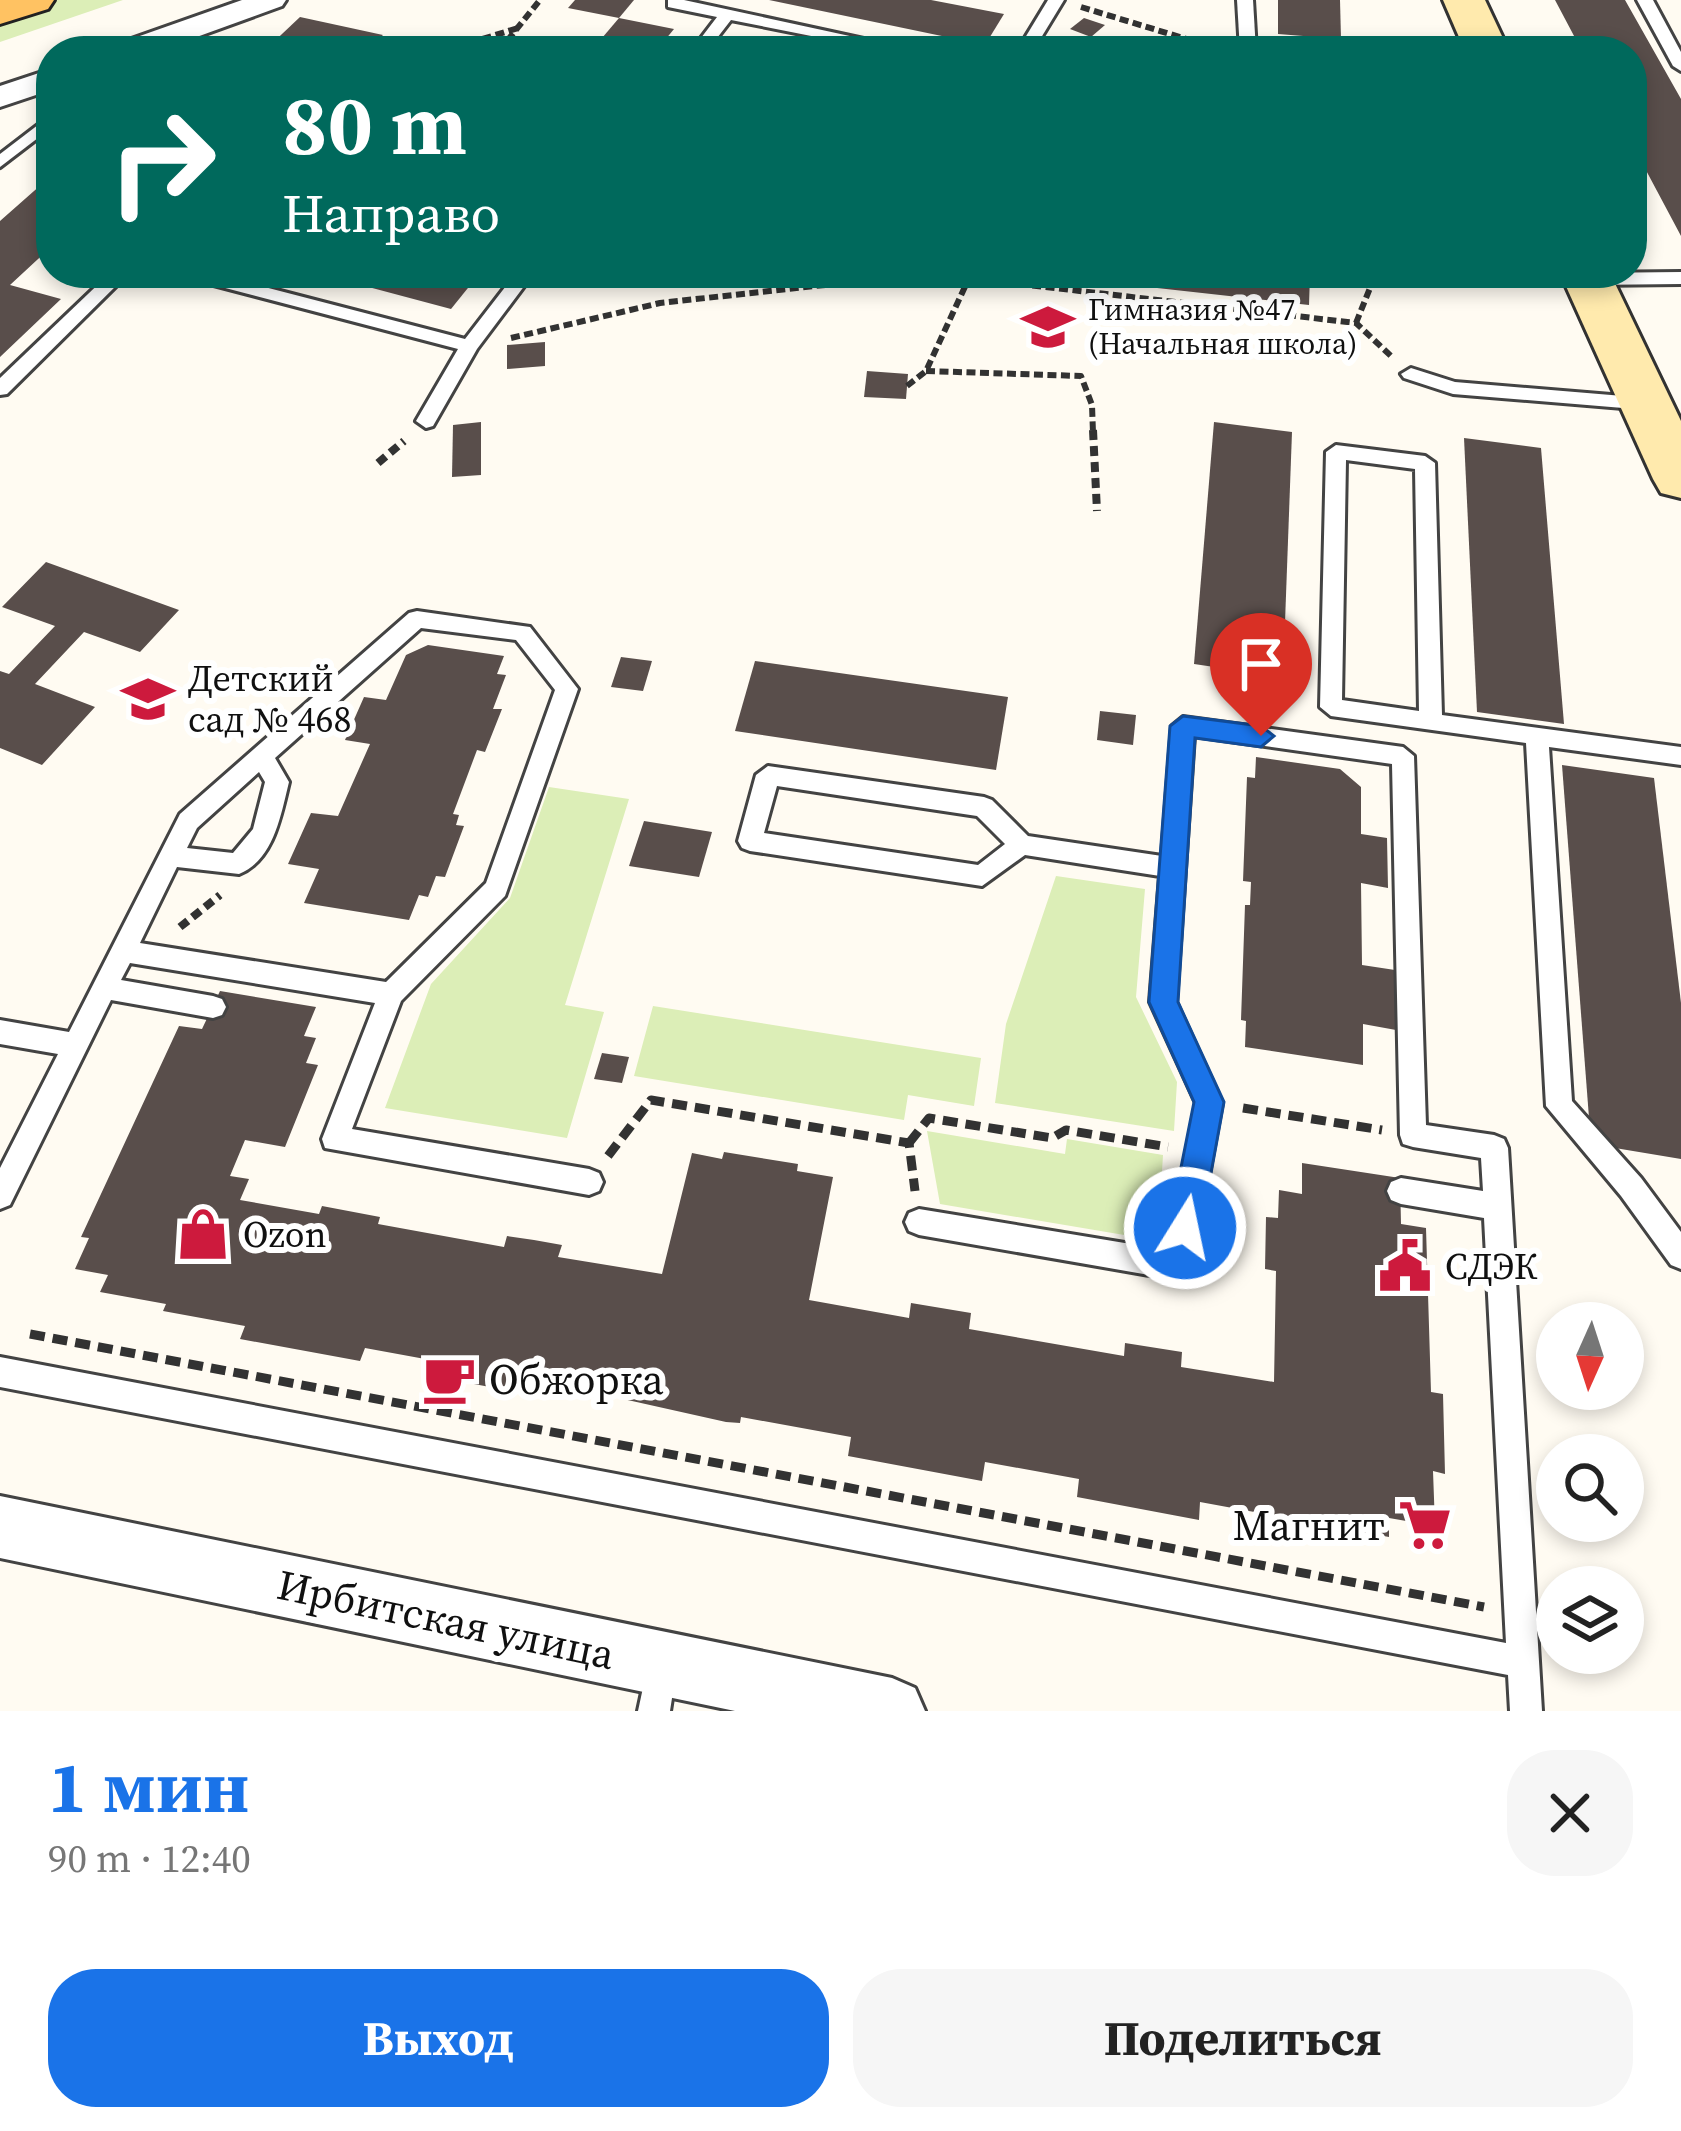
<!DOCTYPE html>
<html lang="ru">
<head>
<meta charset="utf-8">
<style>
	:root { --surface:#fff; --page:#f6f6f6; --text:#222; --muted:#767676; --accent:#1a73e8 }
	body { margin:0; font-family:"Source Serif 4",serif; background:var(--page); color:var(--text); height:100vh; display:flex; flex-direction:column; font-size:45px; white-space:nowrap }
	* { box-sizing:border-box; margin:0 }
	p { font-size:39px; color:var(--muted) }
	.icon { flex:none; width:66px; height:66px; fill:none; stroke:currentColor; stroke-width:2; stroke-linecap:round; stroke-linejoin:round }
	.map { position:relative; height:1711px; overflow:hidden }
	.sheet { display:flex; flex-direction:column; background:var(--surface); flex:1 }
	.sheet>* { flex:none }
	.guide { position:absolute; left:36px; top:36px; width:1611px; height:252px; border-radius:48px; box-shadow:0 6px 18px #0003; background:#00695c; color:#fff; overflow:hidden }
	.needle { width:78px; rotate:183deg }
	.tools { position:absolute; left:1536px; top:1302px; display:grid; gap:24px }
	.tools a { display:grid; place-items:center; width:108px; height:108px; border-radius:50%; background:var(--surface); box-shadow:0 6px 18px #0003; font-size:60px }
	.pin { position:absolute; display:grid; place-items:center; width:102px; height:102px; color:#fff; margin:-123px -51px; border-radius:50% 50% 50% 0; rotate:-45deg; box-shadow:0 0 12px #0007 }
	.pin .icon { rotate:45deg }
	.me { position:absolute; width:132px; margin:-66px; rotate:10deg; stroke-linejoin:round; filter:drop-shadow(0 0 9px #0008) }
	.turn { display:flex; align-items:center; gap:42px; height:252px; padding:0 48px; font-size:54px }
	.turn .icon { width:156px; height:156px; stroke-width:2.5 }
	.turn b { display:block; font-size:84px; line-height:102px }
	.round { display:grid; place-items:center; flex:none; width:126px; height:126px; border-radius:48px; background:var(--page) }
	.overview { display:flex; align-items:center; justify-content:space-between; height:204px; padding:0 48px }
	h1 { font-size:72px; font-weight:700; line-height:90px; color:var(--accent) }
	.cta { display:flex; gap:24px; margin-top:auto; padding:24px 48px }
	.cta a { flex:1; height:138px; border-radius:48px; background:var(--accent); color:#fff; font-size:48px; font-weight:700; line-height:138px; text-align:center }
	.cta a+a { background:var(--page); color:var(--text) }
	.map>svg:first-child { display:block }
	.green { fill:#dceeb7 }
	.building { fill:#594e4b }
	.lines { fill:none; stroke-linecap:round; stroke-linejoin:round }
	.lane-casing { stroke:#434343; stroke-width:6 }
	.street-casing { stroke:#434343; stroke-width:6 }
	.secondary-casing { stroke:#323232; stroke-width:6 }
	.primary-casing { stroke:#212121; stroke-width:6 }
	.path-far2 { stroke:#323232; stroke-width:6; stroke-dasharray:9 4.5; stroke-linecap:butt }
	.path-far1 { stroke:#323232; stroke-width:8; stroke-dasharray:10 6; stroke-linecap:butt }
	.path { stroke:#323232; stroke-width:9; stroke-dasharray:15 8; stroke-linecap:butt }
	.lane { fill:#fff; fill-rule:evenodd }
	.street { fill:#fff; fill-rule:evenodd }
	.secondary { fill:#ffeaad; fill-rule:evenodd }
	.primary { fill:#ffc262; fill-rule:evenodd }
	.route { fill:#1a73e8; stroke:#114b97; stroke-width:3 }
	.labels { text-anchor:middle; stroke-width:12; stroke-linejoin:round; paint-order:stroke }
	.far-poi-label { font-size:30px; fill:#101010; stroke:#fff; text-anchor:start }
	.poi-label { font-size:36px; fill:#101010; stroke:#fff; text-anchor:start }
	.near-poi-label { font-size:42px; fill:#101010; stroke:#fff; text-anchor:start }
	.near-street-label { font-size:42px; fill:#101010; stroke:#fff }
</style>
</head>
<body>
<div class="map">
<svg width="1681" height="1711" viewBox="0 0 1681 1711">
	<rect width="100%" height="100%" fill="#fffbf2"/>
	<g class="green">
		<path d="M58 0H123L0 42V20Z"/>
		<path d="M549 787 629 799 565 1005 604 1012 567 1138 385 1108 431 984 510 898Z"/>
		<path d="M1056 876 1145 889 1136 997 1177 1082 1174 1131 995 1103 1006 1024Z"/>
		<path d="M653 1006 981 1058 974 1106 908 1095 904 1120 634 1076Z"/>
		<path d="M927 1131 1065 1154 1067 1139 1163 1155 1159 1221 1148 1239 940 1204Z"/>
	</g>
	<g class="building">
		<path d="M575 0H634L619 18 568 8Z"/>
		<path d="M769 0H931L1004 14 985 45Z"/>
		<path d="M1278 0H1340L1341 39 1278 34Z"/>
		<path d="M1555 0H1625L1681 99V236L1632 144V51H1582Z"/>
		<path d="M300 17 383 35 366 51H264Z"/>
		<path d="M619 18 674 29 656 51H591Z"/>
		<path d="M1084 18 1105 25 1091 37 1070 29Z"/>
		<path d="M51 176V247L10 285 61 299 0 357V221Z"/>
		<path d="M316 273H480L451 309Z"/>
		<path d="M1049 273H1310L1309 305 1049 276Z"/>
		<path d="M545 342V366L507 369V345Z"/>
		<path d="M867 371 908 374 906 399 864 397Z"/>
		<path d="M481 422V475L452 477 453 425Z"/>
		<path d="M1214 422 1292 432 1283 677 1194 664Z"/>
		<path d="M1464 438 1541 448 1564 724 1477 712Z"/>
		<path d="M46 562 179 610 140 652 84 632 35 684 95 707 42 765 0 748V671L9 674 55 626 2 607Z"/>
		<path d="M428 645 504 656 497 674 506 675 493 709H502L485 752 477 750 453 814 459 815 456 825 464 826 445 877 436 876 428 897 419 895 409 920 304 903 319 869 288 864 311 813 338 816 370 744 345 740 364 697 386 700 406 655Z"/>
		<path d="M621 657 652 661 643 691 611 687Z"/>
		<path d="M755 661 1008 697 996 770 735 731Z"/>
		<path d="M1100 711 1136 715 1133 745 1097 740Z"/>
		<path d="M1256 757 1340 769 1361 787V834L1387 838 1388 888 1361 883 1362 965 1395 970 1396 1030 1363 1024V1065L1245 1047 1246 1021 1241 1020 1245 905H1250L1251 882 1243 881 1247 777 1255 778Z"/>
		<path d="M1562 765 1654 778 1681 1003V1159L1591 1144Z"/>
		<path d="M644 821 712 832 699 877 629 866Z"/>
		<path d="M220 991 316 1007 304 1036 316 1038 306 1063 318 1065 285 1147 245 1140 230 1176 249 1179 240 1200 319 1214 322 1206 380 1217 378 1224 504 1247 507 1236 534 1240 562 1245 558 1257 662 1274 692 1153 722 1159 724 1152 798 1164 797 1171 833 1177 809 1300 909 1318 911 1303 971 1313 969 1329 1124 1356 1125 1343 1182 1352 1181 1367 1274 1382 1276 1271 1265 1269 1266 1217 1278 1218 1279 1190 1302 1194V1163L1400 1178 1401 1224 1426 1228 1431 1392 1443 1394 1445 1474 1433 1471 1435 1526 1389 1518V1537L1200 1502 1199 1520 1077 1497 1079 1479 985 1462 982 1481 848 1456 851 1437 741 1417 740 1423 726 1422 556 1384 552 1398 533 1395 431 1376 436 1361 365 1348 360 1361 240 1339 245 1326 163 1311 166 1304 100 1292 108 1275 75 1269 89 1238 81 1237 179 1026 202 1029Z"/>
		<path d="M602 1053 629 1057 622 1083 594 1079Z"/>
	</g>
	<g class="lines">
		<g class="lane-casing">
			<g id="lane">
				<path d="M668 0H684L919 51H887L731 20 707 51H691L717 17 668 7Z"/>
				<path d="M1048 0H1064L1033 51H1017Z"/>
				<path d="M1237 0H1253L1256 51H1240Z"/>
				<path d="M1637 0H1653L1681 52V71L1673 66Z"/>
				<path d="M51 115V128L0 167V154Z"/>
				<path d="M1681 272V284L1588 285 1579 279 1588 273Z"/>
				<path d="M110 273H129L7 394 0 395V378Z"/>
				<path d="M180 273H211L465 339 516 273H534L477 349 433 426 426 428 416 421 458 349 183 277Z"/>
				<path d="M1411 368 1455 382 1647 398 1657 404 1647 410 1453 394 1404 378 1401 374Z"/>
				<path d="M1336 445 1425 456 1435 463 1442 715 1681 747V765L1549 747 1572 1101 1641 1178 1681 1232V1269L1671 1265 1621 1196 1546 1106 1526 743 1331 716 1320 707 1326 452ZM1346 460 1415 469 1419 711 1342 700Z"/>
				<path d="M417 611 530 627 578 689 505 896 401 1001 352 1129 589 1169 599 1173 603 1182 599 1191 589 1195 325 1148 322 1139 375 1003 130 963 121 980 213 996 222 999 226 1007 222 1015 213 1018 111 1000 10 1205 0 1209V1168L58 1054 0 1044V1020L69 1032 180 814 409 613ZM421 628 516 640 555 690 486 883 386 982 140 943 177 867 239 874C274 860 281 814 289 782L275 758ZM259 772 265 782 253 829 233 853 187 848 197 828Z"/>
				<path d="M1183 717 1403 747 1414 756 1426 1125 1494 1135 1504 1139 1508 1148 1542 1711H1510L1508 1675 0 1387V1357L1506 1643 1484 1218 1401 1204 1391 1200 1387 1191 1391 1182 1401 1178 1483 1191 1481 1158 1413 1147 1403 1144 1400 1135 1392 764 1194 736 1176 1002 1222 1103 1192 1266 1188 1276 1178 1280 919 1235 909 1231 905 1222 909 1213 919 1209 1167 1250 1196 1103 1150 1002 1160 876 1025 855 982 886 750 851 742 848 738 841 756 775 768 766 984 797 992 800 1028 836 1162 856 1172 726ZM777 786 977 816 1005 844 978 865 764 833Z"/>
				<path d="M661 1650 672 1655 677 1666 670 1711H638L650 1655Z"/>
			</g>
		</g>
		<g class="street-casing">
			<g id="street">
				<path d="M242 0H286L282 6 158 51H112L117 44Z"/>
				<path d="M51 69V90L0 107V86Z"/>
				<path d="M0 1496 892 1678 915 1688 925 1711H735L0 1558Z"/>
			</g>
		</g>
		<g class="secondary-casing">
			<g id="secondary">
				<path d="M1443 0H1485L1509 51H1465Z"/>
				<path d="M1560 273H1610L1681 421V498L1661 493 1653 479Z"/>
			</g>
		</g>
		<g class="primary-casing">
			<path id="primary" d="M0 0H54L48 9 0 24Z"/>
		</g>
		<g class="path-far2">
			<path d="M1081 7 1216 48"/>
			<path d="M444 51 518 28"/>
			<path d="M499 51 540 0"/>
			<path d="M925 273 1356 323 1392 357"/>
			<path d="M1356 323 1376 273"/>
			<path d="M511 338 660 303 925 274"/>
			<path d="M926 371 1081 376 1092 405 1093 433"/>
			<path d="M907 386 926 371 969 278"/>
		</g>
		<g class="path-far1">
			<path d="M1093 430 1097 511"/>
			<path d="M378 463 404 441"/>
			<path d="M180 927 220 895"/>
		</g>
		<g class="path">
			<path d="M1243 1108 1382 1130"/>
			<path d="M909 1143 929 1118 1052 1138 1066 1130 1168 1147"/>
			<path d="M608 1156 651 1100 909 1143 915 1191"/>
			<path d="M30 1334 1484 1607"/>
		</g>
		<use href="#lane" class="lane"/>
		<use href="#street" class="street"/>
		<use href="#secondary" class="secondary"/>
		<use href="#primary" class="primary"/>
	</g>
	<path class="route" d="M1183 716 1261 726 1274 736 1261 747 1195 738 1178 1002 1224 1102 1201 1228 1196 1239 1185 1243 1174 1239 1169 1228 1194 1102 1149 1002 1170 726Z"/>
	<defs>
		<g id="school-bare" transform="scale(4.14)"><path d="M0-5L7-2L0 1L-7-2ZM-4 1L0 2.5L4 1V4Q0 6-4 4Z" fill="#cd1a3d" stroke="#fff" stroke-width="2.5" paint-order="stroke"/></g>
		<g id="shop-bare" transform="scale(4.14)"><path d="M-5-2.5h2.3a2.7 3.5 0 0 1 5.4 0H5L5.5 6h-11ZM-1.5-2.5h3a1.5 2.3 0 0 0-3 0Z" fill="#cd1a3d" stroke="#fff" stroke-width="2.5" paint-order="stroke"/></g>
		<g id="civic-bare" transform="scale(4.14)"><path d="M-.6-6.5H3V-4.5H.6V-3L4-1V1h2V6H-6V1h2V-1L-.6-3ZM-1.2 2.5V6h2.4V2.5Z" fill="#cd1a3d" stroke="#fff" stroke-width="2.5" paint-order="stroke"/></g>
		<g id="cafe-bare" transform="scale(4.14)"><path d="M-5.5-4.5H6V0H3Q3 3.5 0 3.5H-2.5Q-5.5 3.5-5.5 0ZM3-3.2v2h1.7v-2ZM-6 4.5H4V6H-6Z" fill="#cd1a3d" stroke="#fff" stroke-width="2.5" paint-order="stroke"/></g>
		<g id="supermarket-bare" transform="scale(4.14)"><path d="M-6-5.5h2.5l.6 2H6L4.5 2H-2.5L-4.4-4H-6ZM-1.5 3.2a1.3 1.3 0 1 0 .1 0ZM3 3.2a1.3 1.3 0 1 0 .1 0Z" fill="#cd1a3d" stroke="#fff" stroke-width="2.5" paint-order="stroke"/></g>
	</defs>
	<g fill-rule="evenodd">
		<use href="#school-bare" x="1048" y="327"/>
		<use href="#school-bare" x="148" y="699"/>
		<use href="#shop-bare" x="203" y="1234"/>
		<use href="#civic-bare" x="1405" y="1266"/>
		<use href="#cafe-bare" x="449" y="1379"/>
		<use href="#supermarket-bare" x="1425" y="1525"/>
	</g>
	<g class="labels">
		<g class="far-poi-label">
			<text x="1088" y="320">Гимназия №47<tspan x="1088" dy="34">(Начальная школа)</tspan></text>
		</g>
		<g class="poi-label">
			<text x="188" y="691">Детский<tspan x="188" dy="41">сад № 468</tspan></text>
			<text x="243" y="1247">Ozon</text>
			<text x="1445" y="1279">СДЭК</text>
		</g>
		<g class="near-poi-label">
			<text x="489" y="1394">Обжорка</text>
			<text x="1385" y="1540" text-anchor="end">Магнит</text>
		</g>
		<g class="near-street-label">
			<text transform="translate(446 1619) rotate(12)" y="15">Ирбитская улица</text>
		</g>
	</g>
</svg>
<div class="tools">
<a><svg class="needle" viewBox="-14 -14 28 28"><path d="M0-13l5 13h-10z" fill="#e53935"/><path d="M0 13l5-13h-10z" fill="#767676"/></svg></a>
<a><svg class="icon" aria-label="search" viewBox="0 0 24 24"><circle cx="10" cy="10" r="6"/><path d="M15 15l6 6"/></svg></a>
<a><svg class="icon" aria-label="layers" viewBox="0 0 24 24"><path d="M12 4l9 5-9 5-9-5zM3 14l9 5 9-5"/></svg></a>
</div>
<div class="pin" style="left:1261px;top:736px;background:#d93025"><svg class="icon" aria-label="arrive" viewBox="0 0 24 24"><path d="M6 21V4h12l-3 4 3 4H6"/></svg></div>
<svg class="me" style="left:1185px;top:1228px" viewBox="-20 -20 40 40"><circle r="17" fill="#1a73e8" stroke="#fff" stroke-width="3"/><path d="M0-11L8 9 0 5-8 9z" fill="#fff"/></svg>
<div class="guide">
<div class="turn"><svg class="icon" aria-label="right" viewBox="0 0 24 24"><path d="M7 20v-9h11M14 6l5 5-5 5"/></svg><div><b>80 m</b>Направо</div></div>
</div>
</div>
<section class="sheet">
<div class="overview"><div><h1>1 мин</h1><p>90 m · 12:40</p></div><a class="round"><svg class="icon" aria-label="close" viewBox="0 0 24 24"><path d="M6 6l12 12M18 6L6 18"/></svg></a></div>
<div class="cta"><a>Выход</a><a>Поделиться</a></div>
</section>
</body>
</html>
